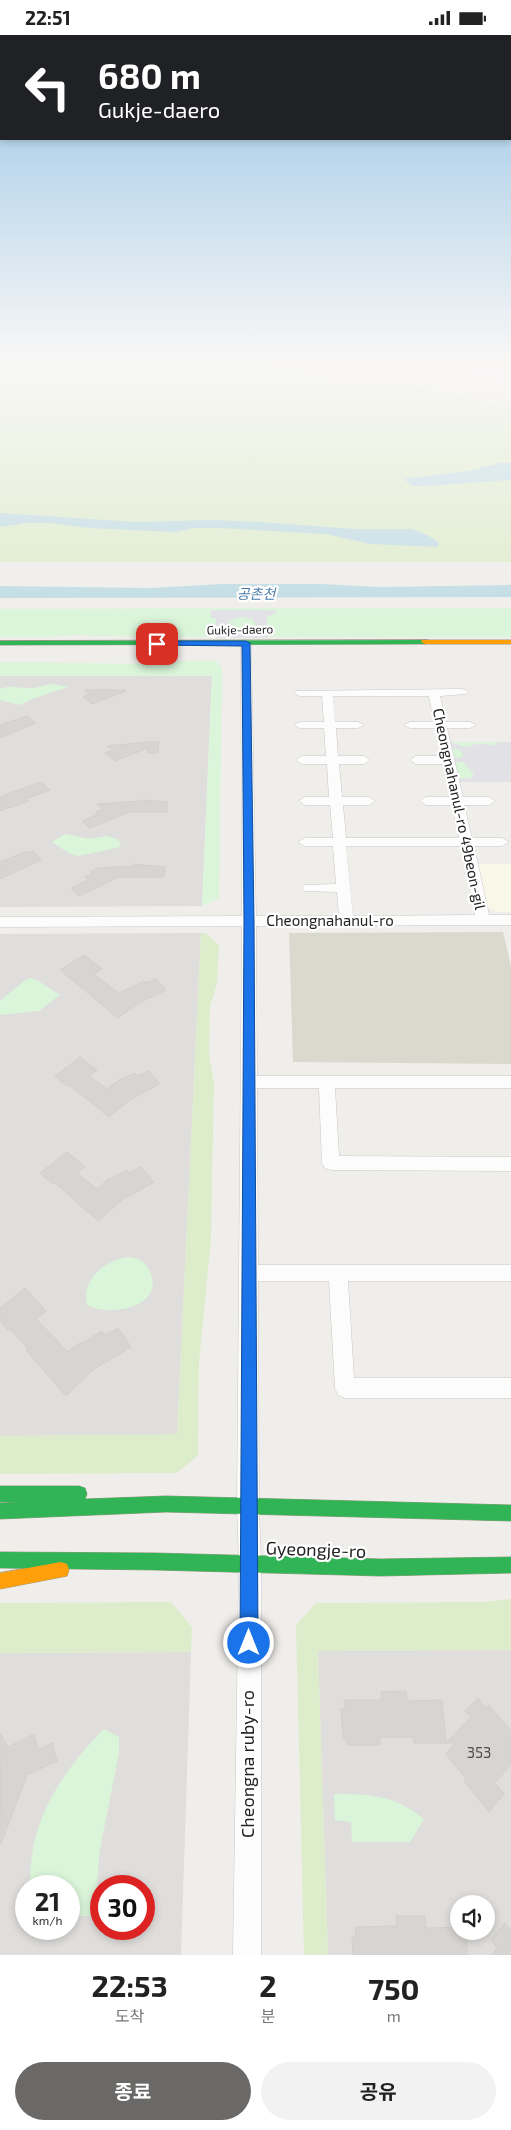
<!DOCTYPE html>
<html lang="ko">
<head>
<meta charset="utf-8">
<style>
	:root { --surface:#fff; --page:#f2f2f2; --text:#222; --muted:#767676; --accent:#6a6968 }
	body { margin:0; font-family:"Exo 2","Noto Sans KR",sans-serif; background:var(--page); color:var(--text); height:100vh; display:flex; flex-direction:column; font-size:19px; white-space:nowrap }
	* { box-sizing:border-box; margin:0 }
	p { font-size:16px; color:var(--muted) }
	.icon { flex:none; width:28px; height:28px; fill:none; stroke:currentColor; stroke-width:2; stroke-linecap:round; stroke-linejoin:round }
	.map { position:relative; height:1920px; overflow:hidden }
	.details { display:flex; flex-direction:column; background:var(--surface); flex:1 }
	.details>* { flex:none }
	.hud { position:absolute; left:0px; top:0px; width:511px; height:105px; box-shadow:0 2px 8px #0003; background:#202124; color:#fff; overflow:hidden }
	.controls { position:absolute; left:450px; top:1860px; display:grid; gap:10px }
	.controls a { display:grid; place-items:center; width:45px; height:45px; border-radius:50%; background:var(--surface); box-shadow:0 2px 8px #0003; font-size:25px }
	.speed { position:absolute; left:15px; top:1840px; display:flex; gap:10px; font-size:25px; font-weight:700; text-align:center }
	.speed>* { display:grid; place-content:center; width:65px; height:65px; border-radius:50%; background:var(--surface); box-shadow:0 2px 8px #0003; line-height:1 }
	.speed small { font-size:12px; font-weight:400 }
	.speed .limit { border:8px solid #d22; background:#fff; color:#111 }
	.pin { position:absolute; display:grid; place-items:center; width:42px; height:42px; color:#fff; margin:-21px; border-radius:10px; box-shadow:0 2px 8px #0006 }
	.me { position:absolute; width:55px; margin:-28px; rotate:0deg; stroke-linejoin:round; filter:drop-shadow(0 0 4px #0008) }
	.turn { display:flex; align-items:center; gap:18px; height:105px; padding:0 15px; font-size:22px }
	.turn .icon { width:65px; height:65px; stroke-width:2.5 }
	.turn b { display:block; font-size:35px; line-height:42px }
	.eta { display:flex; justify-content:space-evenly; align-items:center; height:85px; text-align:center }
	.eta b { font-size:30px; font-weight:700; line-height:35px }
	.button { display:flex; gap:10px; margin-top:auto; padding:10px 15px }
	.button a { flex:1; height:58px; border-radius:30px; background:var(--accent); color:#fff; font-size:20px; font-weight:700; line-height:58px; text-align:center }
	.button a+a { background:var(--page); color:var(--text) }
	.status { display:flex; justify-content:space-between; align-items:center; height:35px; padding:0 25px; background:var(--surface); direction:ltr }
	.status svg { height:14px; fill:currentColor }
	.map>svg:first-child { display:block }
	.residential { fill:#dfdedc; fill-rule:evenodd }
	.industrial { fill:#ede4e9 }
	.education { fill:#f8f7e8 }
	.construction { fill:#d9d9cd }
	.grass { fill:#ddeccb }
	.park { fill:#daf5da }
	.plaza { fill:#e2e1e5; fill-rule:evenodd }
	.water { fill:#bfdbe3 }
	.building { fill:#d7d4d2; stroke:#d3d0cc }
	.lines { fill:none; stroke-linecap:round; stroke-linejoin:round }
	.street-casing { stroke:#c9c8c7; stroke-width:1 }
	.fast-casing { stroke:#999a82; stroke-width:1 }
	.slow-casing { stroke:#999a82; stroke-width:1 }
	.street { fill:#fdfcfc; fill-rule:evenodd }
	.fast { fill:#30b455; fill-rule:evenodd }
	.slow { fill:#ff9f0a; fill-rule:evenodd }
	.route { fill:#1a73e8; stroke:#114b97 }
	.labels { text-anchor:middle; stroke-width:4.5; stroke-linejoin:round; paint-order:stroke }
	.far-street-label { font-size:12px; fill:#222; stroke:#fff }
	.far-water-label { font-size:14px; font-style:italic; fill:#4a7aab; stroke:#fff }
	.street-label { font-size:15px; fill:#222; stroke:#fff }
	.near-number-label { font-size:15px; fill:#4f4e4e }
	.near-street-label { font-size:18px; fill:#222; stroke:#fff }
</style>
</head>
<body>
<div class="status"><b>22:51</b><svg viewBox="0 0 49 12"><path d="M0 12V9h3v3zM5 12V6h3v6zM10 12V3h3v9zM15 12V0h3v12zM26 1h20v11H26zM47 4h2v5h-2z"/></svg></div>
<div class="map">
<svg width="511" height="1920" viewBox="0 0 511 1920">
	<rect width="100%" height="100%" fill="#f0eeeb"/>
	<g class="residential">
		<path d="M212 640 202 871 0 872V641Z"/>
		<path d="M201 898 177 1400 0 1401V899Z"/>
		<path d="M511 1615V1920H328L318 1616ZM459 1869H486V1896H459Z"/>
		<path d="M191 1617 181 1920H0V1618ZM26 1851H69V1894H26ZM101 1851H144V1894H101Z"/>
	</g>
	<path class="industrial" d="M321 323H511V347L435 333 354 334Z"/>
	<path class="education" d="M478 829H511V877H496L487 871Z"/>
	<path class="construction" d="M503 897 511 931V1029L293 1027 289 898Z"/>
	<g class="grass">
		<path d="M0 323H268C294 339 322 349 354 350 373 350 392 349 411 351 445 356 478 366 511 375V527H0Z"/>
		<path d="M201 898H206L219 910 217 949 210 971 209 1018 214 1049 211 1204 199 1328 198 1420 177 1438 0 1439V1401L177 1399Z"/>
		<path d="M511 1564V1615L318 1616 328 1920H304L296 1590 316 1568 485 1567Z"/>
		<path d="M171 1567 192 1592 191 1617 0 1618V1568Z"/>
	</g>
	<g class="park">
		<path d="M204 573H511V602H152L74 600 45 602H0V574Z"/>
		<path d="M172 626H216L222 633 219 863 202 871 212 641H0V627L147 629Z"/>
		<path d="M54 649 68 652 32 664 20 670 0 665V654C12 649 21 654 33 653 40 652 47 649 54 649Z"/>
		<path d="M450 707H511V747H458Z"/>
		<path d="M65 799 90 804 106 801 118 804 121 812 78 821 70 819 52 807Z"/>
		<path d="M30 943 37 945 60 960 39 976 0 980V966L24 946Z"/>
		<path d="M128 1222C141 1223 146 1227 151 1239 163 1273 109 1282 87 1270 81 1244 104 1226 128 1222Z"/>
		<path d="M104 1694 119 1702V1718L100 1814 94 1881H69V1851H29C31 1835 31 1818 36 1801 47 1760 74 1724 104 1694Z"/>
		<path d="M334 1759C371 1759 394 1760 424 1784L410 1807H352L351 1787 335 1785Z"/>
	</g>
	<g class="plaza">
		<path d="M211 575H277L273 580 267 581 268 603H216V583H211ZM241 582 253 584 256 591 251 595 242 596 229 593 228 590 229 586Z"/>
		<path d="M450 707 465 712 477 709 496 710 498 707H511V735L509 736 511 738V747H458L457 744 470 743 474 739 463 727H454L453 724 462 722 463 719 459 714H451Z"/>
	</g>
	<g class="water">
		<path d="M500 428H511V445L426 451H413L403 444 468 436Z"/>
		<path d="M0 478 136 487 211 485 260 487 356 494H412L429 501 439 508 437 512 370 509 326 499 218 493H193L175 497 88 493 49 488H25L0 492Z"/>
		<path d="M222 549H320L381 552 511 550V562L0 563V551L151 553Z"/>
	</g>
	<g class="building">
		<path d="M84 655H126V656L92 669 83 662 89 659Z"/>
		<path d="M27 681 36 688 0 703V690Z"/>
		<path d="M148 707H159L158 718H147L148 713 115 726 105 718 112 715 107 711Z"/>
		<path d="M37 748H42L50 755 27 764 29 766 0 776V762Z"/>
		<path d="M142 765 167 767V777H129L90 793 82 786 99 779 96 777 103 774 97 769 142 766Z"/>
		<path d="M27 816 29 818 33 816 41 825 0 844V827Z"/>
		<path d="M134 829 165 832 164 842H119L79 861 71 853 88 845 85 842 92 839 90 837 98 833 134 831Z"/>
		<path d="M84 920 102 934 94 939 119 958 144 946 146 948 156 944 166 955 139 968 118 983 60 935Z"/>
		<path d="M80 1022 97 1035 89 1041 107 1054 119 1045 135 1038 138 1041 149 1036 160 1049 131 1064 109 1082 69 1050 67 1051 55 1041Z"/>
		<path d="M67 1117 85 1132 77 1138 97 1154 109 1143 110 1144 127 1135 130 1138 141 1132 154 1147 122 1165 98 1186 55 1148 53 1149 40 1138Z"/>
		<path d="M25 1253 46 1276 36 1284 68 1317 81 1307 82 1308 102 1296 105 1300 118 1293 131 1312 94 1334 66 1361 26 1315 28 1314 10 1294 8 1295 0 1285V1273Z"/>
		<path d="M406 1656 407 1666 442 1665 446 1708 471 1682 465 1676 478 1663 487 1674 489 1670 511 1696V1729L495 1748 504 1759 489 1777 464 1746 466 1744 446 1719 455 1708H414L413 1702H380V1710H347V1704H343L341 1674H345L344 1665H382L381 1657Z"/>
		<path d="M0 1698 8 1712 34 1699 38 1715 52 1708 57 1726 27 1740 1 1809Z"/>
		<path d="M396 1881H425L426 1893 459 1892V1896H465L468 1920H353L352 1902H356L355 1892 397 1891Z"/>
		<path d="M505 1888 511 1896V1920H491L497 1913 491 1905Z"/>
	</g>
	<g class="lines">
		<g class="street-casing">
			<path id="street" d="M246 605 251 608 256 881H339L337 857 304 856 302 853 304 850 336 849 333 811H305L298 807 305 803H333L330 770H305L299 766 305 762H329L327 729H302L296 725 302 721H326L324 693H300L294 690 300 687H324L322 661H300L294 658 296 656 462 654 466 655 468 657 466 659 440 661 446 687H470L476 690 470 693H447L463 762H489L495 766 489 770H464L472 803H502L509 807 502 811H474L489 880H511V890L256 891 257 1041H511V1053H335L339 1121 511 1122V1136L331 1135 325 1133 322 1128 319 1053H257L258 1230H511V1246H348L354 1343H511V1363H345L338 1360 335 1353 329 1246H258L259 1472 261 1529V1920H233L239 1529 237 1472 242 891 0 892V882L242 881 241 608ZM333 661H429L434 687H410L404 690 410 693H436L442 721H416L410 725 416 729H443L450 762H426L420 766 426 770H452L459 803H346L343 770H369L375 766 369 762H342L339 729H364L370 725 364 721H338L336 693H358L364 690 358 687H335ZM346 811H461L475 880 353 881Z"/>
		</g>
		<g class="fast-casing">
			<g id="fast">
				<path d="M428 605 429 607 425 609 0 610V606Z"/>
				<path d="M0 1451H79L85 1453 87 1459 85 1464 166 1461 511 1470V1486L166 1477 0 1484V1468L20 1467H0Z"/>
				<path d="M0 1517 156 1518 381 1524 511 1522V1538L381 1541 156 1535 0 1533Z"/>
			</g>
		</g>
		<g class="slow-casing">
			<g id="slow">
				<path d="M422 605H511V609H425L421 607Z"/>
				<path d="M61 1527 67 1529 69 1535 67 1541 0 1554V1538Z"/>
			</g>
		</g>
		<use href="#street" class="street"/>
		<use href="#fast" class="fast"/>
		<use href="#slow" class="slow"/>
	</g>
	<linearGradient id="sky" x2="0" y2="1"><stop stop-color="#97c4e6"/><stop offset="0.55" stop-color="#f8f7f6"/><stop offset="1" stop-color="#f8f7f6" stop-opacity="0"/></linearGradient>
	<rect width="511" height="591" fill="url(#sky)"/>
	<path class="route" d="M157 606H246L250 608 254 886 258 1608 255 1614 249 1616 243 1614 240 1608 244 886 242 611 154 610V607Z"/>
	<g class="labels">
		<g class="far-street-label">
			<text transform="translate(240 595) rotate(-1)" y="4">Gukje-daero</text>
		</g>
		<g class="far-water-label">
			<text x="256" y="564">공촌천</text>
		</g>
		<g class="street-label">
			<text transform="translate(459 774) rotate(78)" y="5">Cheongnahanul-ro 49beon-gil</text>
			<text x="330" y="891">Cheongnahanul-ro</text>
		</g>
		<g class="near-number-label">
			<text x="479" y="1723">353</text>
		</g>
		<g class="near-street-label">
			<text transform="translate(316 1515) rotate(2)" y="6">Gyeongje-ro</text>
			<text transform="translate(248 1729) rotate(-90)" y="6">Cheongna ruby-ro</text>
		</g>
	</g>
</svg>
<div class="controls">
<a><svg class="icon" aria-label="sound" viewBox="0 0 24 24"><path d="M4 9h4l5-4v14l-5-4H4zM17 9q2 3 0 6"/></svg></a>
</div>
<div class="speed"><div>21<small>km/h</small></div><div class="limit">30</div></div>
<div class="pin" style="left:157px;top:609px;background:#d93025"><svg class="icon" aria-label="arrive" viewBox="0 0 24 24"><path d="M6 21V4h12l-3 4 3 4H6"/></svg></div>
<svg class="me" style="left:249px;top:1608px" viewBox="-20 -20 40 40"><circle r="17" fill="#1a73e8" stroke="#fff" stroke-width="3"/><path d="M0-11L8 9 0 5-8 9z" fill="#fff"/></svg>
<div class="hud">
<div class="turn"><svg class="icon" aria-label="left" viewBox="0 0 24 24"><path d="M17 20v-9H6M10 6l-5 5 5 5"/></svg><div><b>680 m</b>Gukje-daero</div></div>
</div>
</div>
<section class="details">
<div class="eta">
<div><b>22:53</b><p>도착</p></div>
<div><b>2</b><p>분</p></div>
<div><b>750</b><p>m</p></div>
</div>
<div class="button"><a>종료</a><a>공유</a></div>
</section>
</body>
</html>
